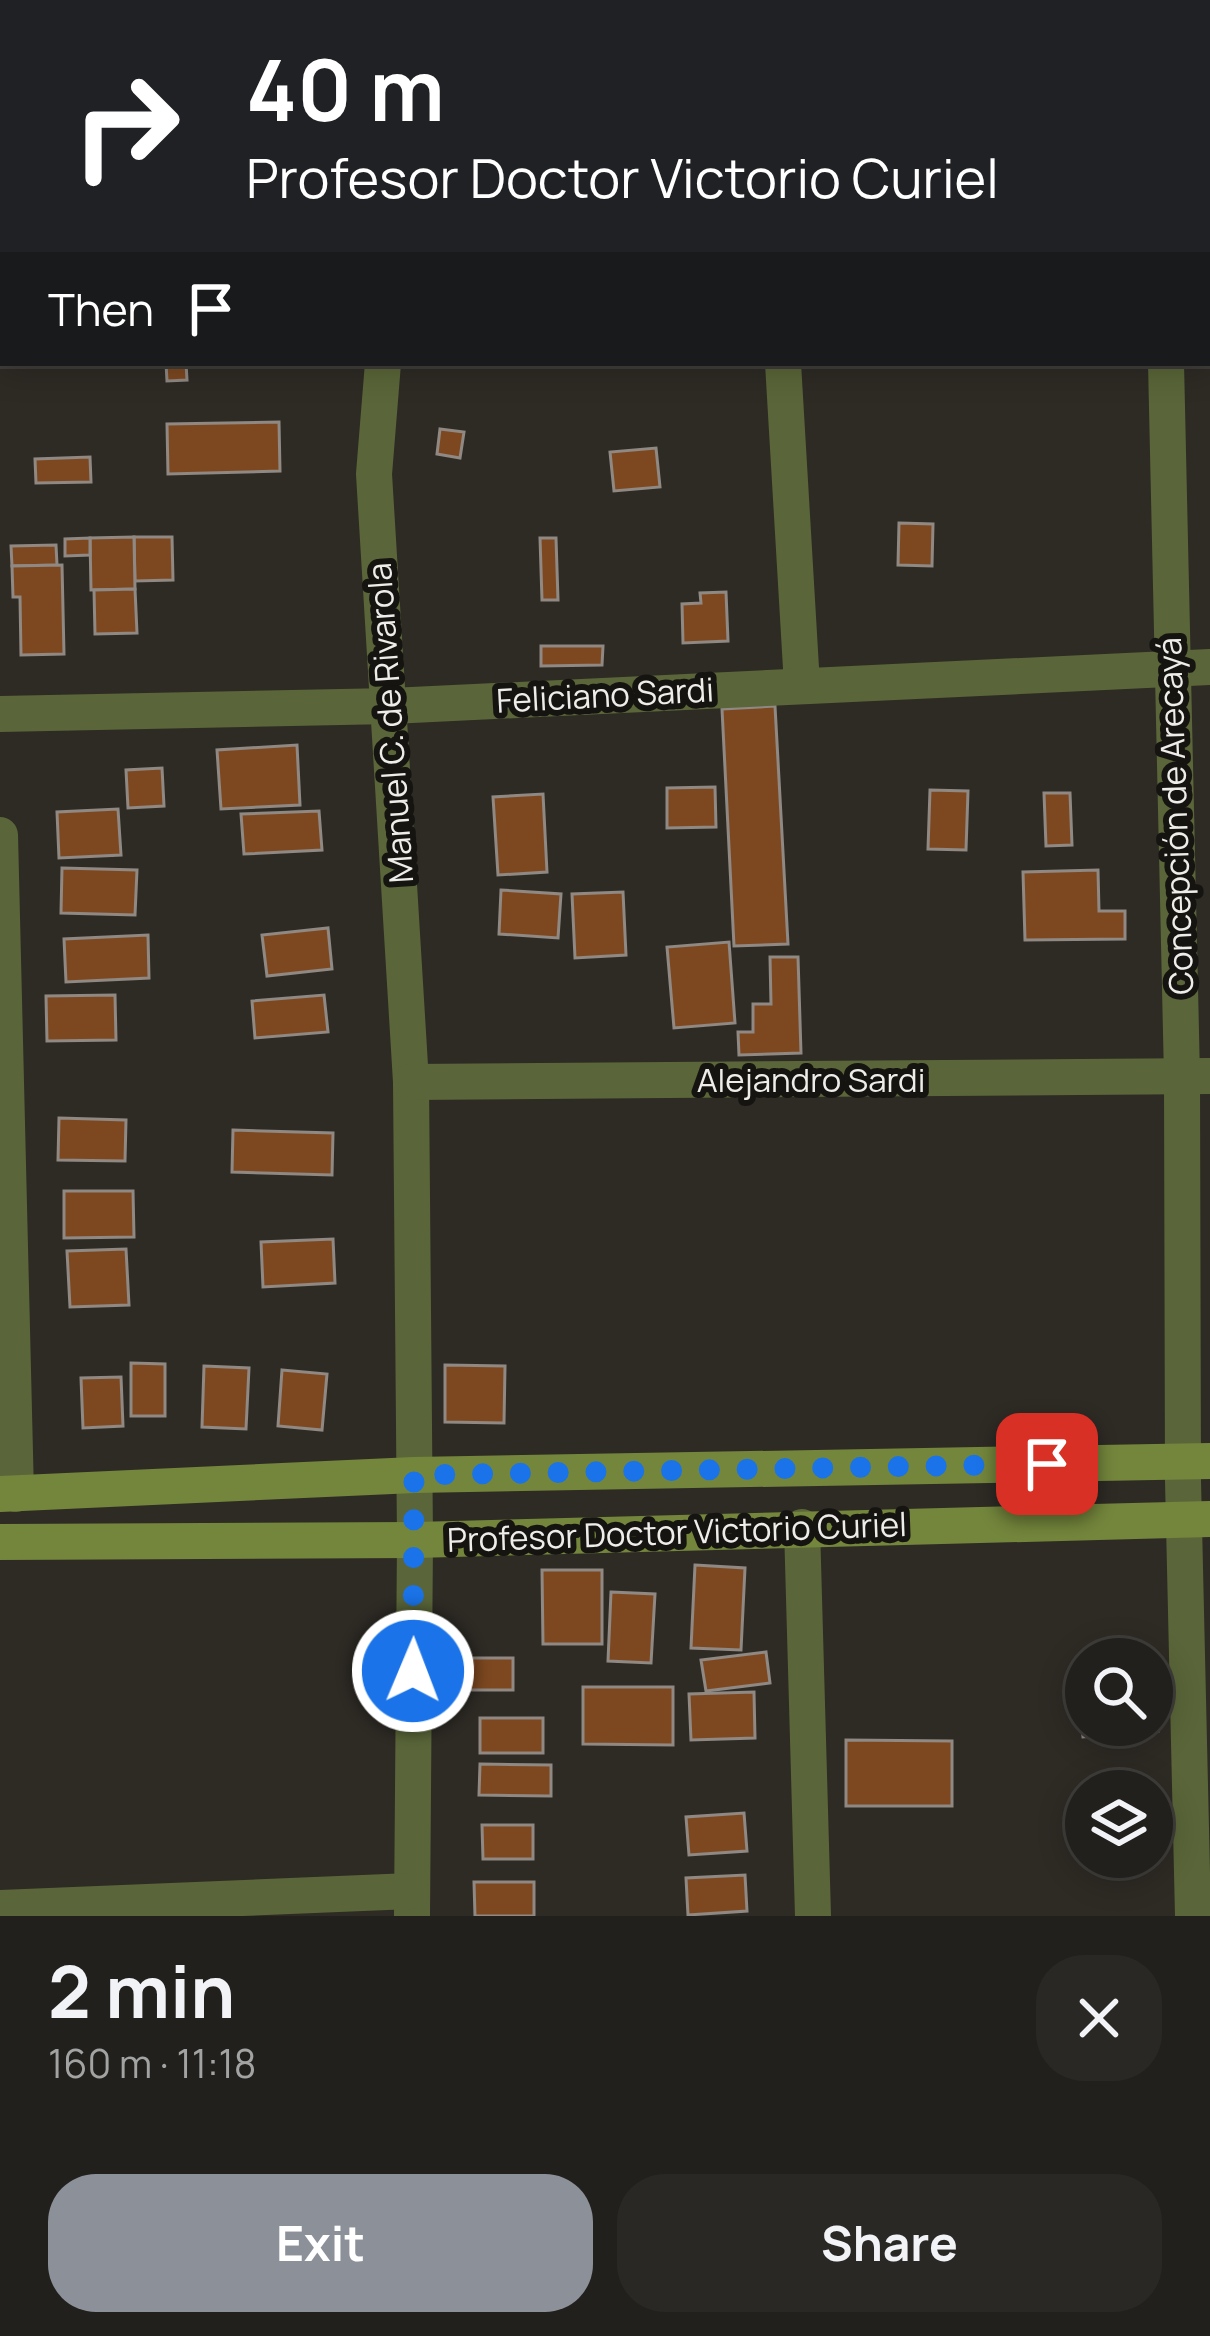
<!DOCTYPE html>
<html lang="en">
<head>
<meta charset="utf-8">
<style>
	:root { --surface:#22201c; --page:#2a2825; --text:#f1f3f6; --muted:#a2a3a3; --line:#3f3e3b; --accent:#8c9099 }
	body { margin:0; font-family:Manrope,sans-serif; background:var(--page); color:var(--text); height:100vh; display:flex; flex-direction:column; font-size:45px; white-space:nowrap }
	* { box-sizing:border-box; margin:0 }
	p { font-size:39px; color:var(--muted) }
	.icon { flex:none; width:66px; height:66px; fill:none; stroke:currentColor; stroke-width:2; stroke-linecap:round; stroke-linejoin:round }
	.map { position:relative; height:1916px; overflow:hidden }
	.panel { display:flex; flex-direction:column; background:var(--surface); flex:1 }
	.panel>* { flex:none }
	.banner { position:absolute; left:0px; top:0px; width:1212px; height:366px; box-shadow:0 6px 30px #0003,0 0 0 3px var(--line); background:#202124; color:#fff; overflow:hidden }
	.buttons { position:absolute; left:1065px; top:1638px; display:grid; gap:24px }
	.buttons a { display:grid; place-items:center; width:108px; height:108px; border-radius:50%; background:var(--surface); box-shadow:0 6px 30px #0003,0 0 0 3px var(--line); font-size:60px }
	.pin { position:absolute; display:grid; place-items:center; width:102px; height:102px; color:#fff; margin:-51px; border-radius:24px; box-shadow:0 6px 18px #0006 }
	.me { position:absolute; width:132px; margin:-66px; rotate:1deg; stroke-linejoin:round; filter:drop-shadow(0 0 9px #0008) }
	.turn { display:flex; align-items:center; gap:42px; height:252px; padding:0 48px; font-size:54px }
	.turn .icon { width:156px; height:156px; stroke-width:2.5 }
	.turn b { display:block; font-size:84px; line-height:102px }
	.then { display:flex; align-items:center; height:114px; padding:0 48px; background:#0003; gap:24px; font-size:45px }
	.round { display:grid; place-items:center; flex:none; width:126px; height:126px; border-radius:48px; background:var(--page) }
	.head { display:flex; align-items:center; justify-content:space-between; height:204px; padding:0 48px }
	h1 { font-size:72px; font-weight:700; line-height:90px }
	.button { display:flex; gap:24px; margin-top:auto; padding:24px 48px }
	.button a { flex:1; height:138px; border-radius:48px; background:var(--accent); color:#fff; font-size:48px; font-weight:700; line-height:138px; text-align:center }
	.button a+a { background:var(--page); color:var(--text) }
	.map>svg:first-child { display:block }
	.building { fill:#7d4820; stroke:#8f8883; stroke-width:3 }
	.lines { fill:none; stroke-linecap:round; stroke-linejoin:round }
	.street { stroke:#5a6639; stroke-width:36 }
	.secondary { stroke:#74863c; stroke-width:36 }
	.route { stroke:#1a73e8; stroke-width:21; stroke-dasharray:0 37.8 }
	.labels { text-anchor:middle; stroke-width:12; stroke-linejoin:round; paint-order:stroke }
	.street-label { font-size:33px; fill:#efede9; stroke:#151411 }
</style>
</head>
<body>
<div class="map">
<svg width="1210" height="1916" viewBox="0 0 1210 1916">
	<rect width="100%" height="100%" fill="#2e2b25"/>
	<g class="building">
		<path d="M166 363H186L187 380 167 381Z"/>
		<path d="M279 422 280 471 168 474 167 424Z"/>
		<path d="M440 429 464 432 460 458 437 454Z"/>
		<path d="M656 448 660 487 614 491 610 452Z"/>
		<path d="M90 457 91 482 36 483 35 459Z"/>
		<path d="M899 523 933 524 932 566 898 565Z"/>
		<path d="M134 537H172L173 580 135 581Z"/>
		<path d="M134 537 135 589 91 590 90 538Z"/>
		<path d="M90 538V555L65 556V539Z"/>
		<path d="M540 538H556L558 600H542Z"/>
		<path d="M56 545 57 565 12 566 11 546Z"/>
		<path d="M62 565 64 654 21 655 20 597H13L12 566Z"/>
		<path d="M135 589 137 633 95 634 94 590Z"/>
		<path d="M726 592 728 641 683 643 682 604 701 603 700 593Z"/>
		<path d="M541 646H603L602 665 541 666Z"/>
		<path d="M775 706 788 944 734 946 722 709Z"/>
		<path d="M297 745 300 805 221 809 217 750Z"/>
		<path d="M162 768 164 806 128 808 126 770Z"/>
		<path d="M715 787 716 827 667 828V788Z"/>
		<path d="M930 790 968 791 966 850 928 849Z"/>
		<path d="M1044 793H1070L1072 845 1046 846Z"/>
		<path d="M543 794 547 872 498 875 493 797Z"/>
		<path d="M118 809 121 855 59 858 57 812Z"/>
		<path d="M319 811 322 850 244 854 241 814Z"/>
		<path d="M62 868 137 870 135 915 61 913Z"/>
		<path d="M1098 870 1099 911H1125V939L1025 940 1023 872Z"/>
		<path d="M501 890 561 894 558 938 499 934Z"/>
		<path d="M623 892 626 955 575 958 572 894Z"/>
		<path d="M328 928 332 969 267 976 262 935Z"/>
		<path d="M148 935 149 978 66 982 64 939Z"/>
		<path d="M729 942 735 1023 674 1028 667 947Z"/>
		<path d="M770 957H798L801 1053 739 1055 738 1032H753V1004H771Z"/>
		<path d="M115 995 116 1040 47 1041 46 996Z"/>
		<path d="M324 995 328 1032 255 1038 252 1001Z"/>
		<path d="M59 1118 126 1120 125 1161 58 1160Z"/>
		<path d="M233 1130 333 1133 332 1175 232 1172Z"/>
		<path d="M64 1191H133L134 1237 64 1238Z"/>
		<path d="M333 1239 335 1283 263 1287 261 1242Z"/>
		<path d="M126 1249 129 1305 70 1307 67 1251Z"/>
		<path d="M131 1363 165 1364V1416H131Z"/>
		<path d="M445 1365 505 1366 504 1423 445 1422Z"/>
		<path d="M204 1366 249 1368 246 1429 202 1427Z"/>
		<path d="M282 1370 327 1374 322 1430 278 1426Z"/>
		<path d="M121 1377 123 1426 83 1428 81 1378Z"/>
		<path d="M695 1565 745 1568 741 1650 691 1648Z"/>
		<path d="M542 1570H602V1644H543Z"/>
		<path d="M611 1592 655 1594 651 1663 608 1661Z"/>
		<path d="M766 1652 770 1683 706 1691 701 1660Z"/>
		<path d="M465 1658H513V1690H464Z"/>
		<path d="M583 1687H673V1745L583 1744Z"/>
		<path d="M1155 1687 1158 1731 1083 1737 1079 1693H1086V1725H1152Z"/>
		<path d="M754 1692 755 1738 691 1740 689 1694Z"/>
		<rect x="480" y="1718" width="63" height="35"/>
		<path d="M846 1740 952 1741V1806H846Z"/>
		<path d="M480 1764 551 1765V1796L479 1795Z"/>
		<path d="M744 1813 747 1851 689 1855 686 1817Z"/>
		<path d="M482 1825H533V1859H483Z"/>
		<path d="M745 1875 747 1911 688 1915 686 1878Z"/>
		<path d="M474 1882H534V1916H475Z"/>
	</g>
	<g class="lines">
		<g class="street">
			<path d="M439 0 440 3"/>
			<path d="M1134 0V3"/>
			<path d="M859 3 864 0"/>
			<path d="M383 363 374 474 411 1082 415 1540 412 1916"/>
			<path d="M783 363 802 685"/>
			<path d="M1166 363 1182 1077 1183 1481 1193 1916"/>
			<path d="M0 714 391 706 1210 667"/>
			<path d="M0 835 16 1494"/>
			<path d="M411 1082 1210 1076"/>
			<path d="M802 1527 813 1916"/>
			<path d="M0 1908 411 1891"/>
		</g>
		<g class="secondary">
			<path d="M0 1494 414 1475 1210 1461"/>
			<path d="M0 1542 415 1540 1210 1519"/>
		</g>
	</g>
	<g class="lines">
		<path class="route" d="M413 1671 414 1475 1047 1464"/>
	</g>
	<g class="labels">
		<g class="street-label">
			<text transform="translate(605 695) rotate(-3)" y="12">Feliciano Sardi</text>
			<text transform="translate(390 723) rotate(-94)" y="12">Manuel C. de Rivarola</text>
			<text transform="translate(1175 816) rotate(-92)" y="12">Concepción de Arecayá</text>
			<text x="811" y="1092">Alejandro Sardi</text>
			<text transform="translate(677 1532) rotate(-2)" y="12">Profesor Doctor Victorio Curiel</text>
		</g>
	</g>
</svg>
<div class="buttons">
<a><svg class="icon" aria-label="search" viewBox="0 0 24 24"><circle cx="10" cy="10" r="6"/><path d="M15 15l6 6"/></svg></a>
<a><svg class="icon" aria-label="layers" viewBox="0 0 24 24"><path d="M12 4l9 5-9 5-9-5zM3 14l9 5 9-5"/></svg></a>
</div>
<div class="pin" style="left:1047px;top:1464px;background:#d93025"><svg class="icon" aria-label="arrive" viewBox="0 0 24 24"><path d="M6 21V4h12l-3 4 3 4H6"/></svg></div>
<svg class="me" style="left:413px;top:1671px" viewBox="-20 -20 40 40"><circle r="17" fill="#1a73e8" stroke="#fff" stroke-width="3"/><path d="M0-11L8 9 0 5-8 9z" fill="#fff"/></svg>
<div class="banner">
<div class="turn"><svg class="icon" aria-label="right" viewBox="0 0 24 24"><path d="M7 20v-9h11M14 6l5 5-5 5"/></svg><div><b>40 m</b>Profesor Doctor Victorio Curiel</div></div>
<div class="then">Then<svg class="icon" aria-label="arrive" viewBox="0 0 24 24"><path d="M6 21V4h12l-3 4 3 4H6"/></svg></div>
</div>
</div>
<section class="panel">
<div class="head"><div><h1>2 min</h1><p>160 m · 11:18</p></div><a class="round"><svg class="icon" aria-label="close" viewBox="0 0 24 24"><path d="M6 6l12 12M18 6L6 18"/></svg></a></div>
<div class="button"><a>Exit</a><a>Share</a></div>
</section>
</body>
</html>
